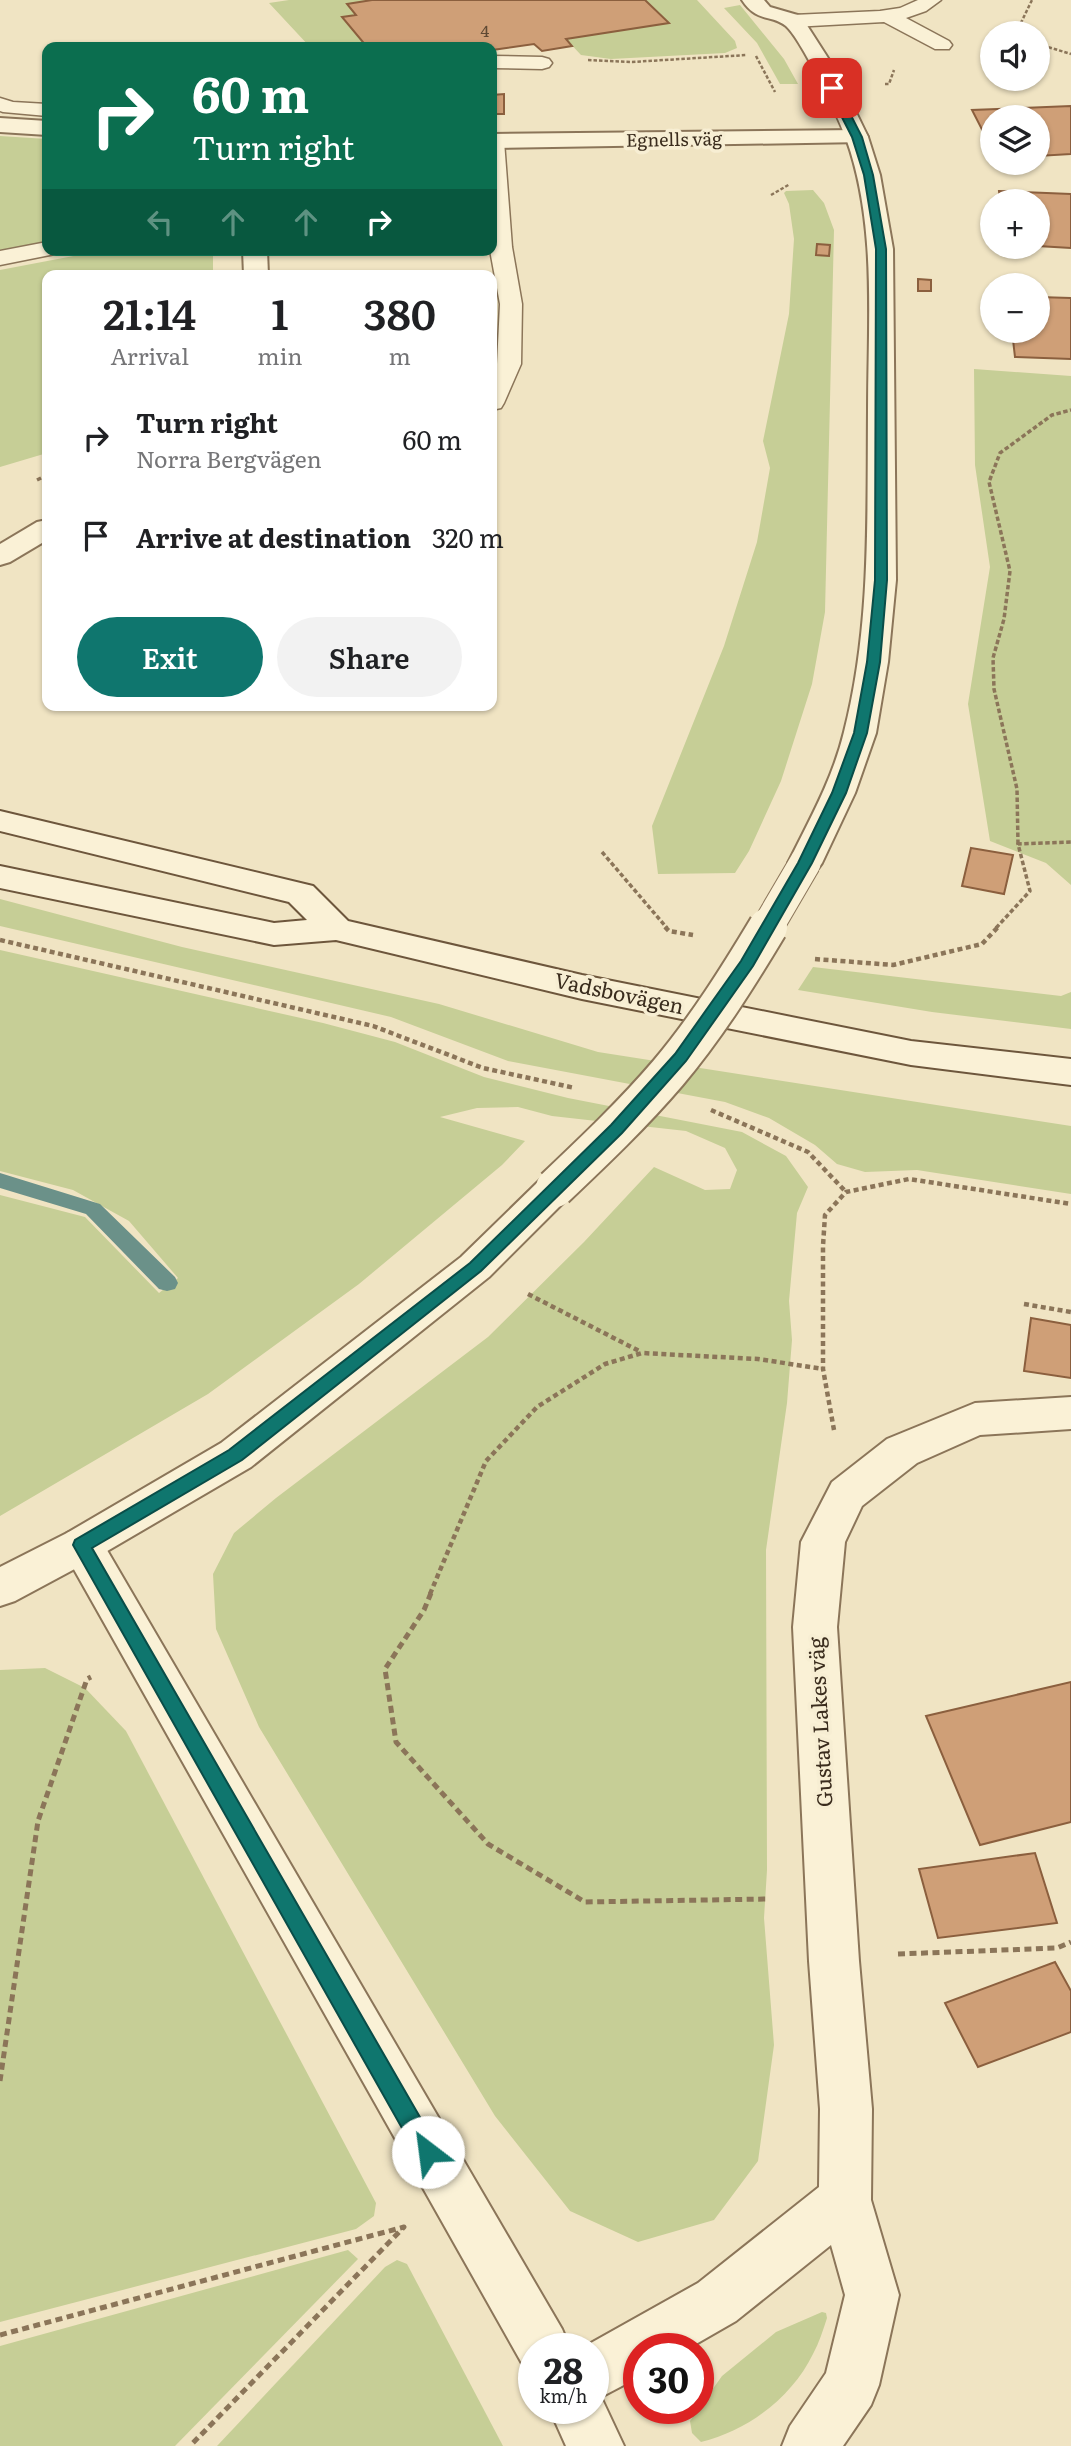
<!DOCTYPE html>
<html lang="en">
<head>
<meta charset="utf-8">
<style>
	:root { --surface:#fff; --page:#f2f2f2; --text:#202124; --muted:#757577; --accent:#0f766e }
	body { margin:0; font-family:Literata,serif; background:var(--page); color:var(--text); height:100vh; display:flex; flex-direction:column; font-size:26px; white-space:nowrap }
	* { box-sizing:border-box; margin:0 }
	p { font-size:23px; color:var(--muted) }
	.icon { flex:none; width:38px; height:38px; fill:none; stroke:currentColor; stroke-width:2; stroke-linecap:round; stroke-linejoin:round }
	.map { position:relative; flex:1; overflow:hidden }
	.sheet { position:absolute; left:42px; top:270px; width:455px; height:441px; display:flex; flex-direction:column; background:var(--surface); border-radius:14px; box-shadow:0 2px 5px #0004 }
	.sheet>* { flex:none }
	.guide { position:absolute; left:42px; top:42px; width:455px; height:214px; border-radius:14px; box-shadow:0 2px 5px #0004; background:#0b6e4f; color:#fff; overflow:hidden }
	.buttons { position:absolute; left:980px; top:21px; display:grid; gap:14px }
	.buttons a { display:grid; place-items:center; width:70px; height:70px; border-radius:50%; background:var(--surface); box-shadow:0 2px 5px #0004; font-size:35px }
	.speed { position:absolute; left:518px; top:2333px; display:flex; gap:14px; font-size:35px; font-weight:700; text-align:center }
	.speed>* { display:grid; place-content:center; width:91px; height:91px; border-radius:50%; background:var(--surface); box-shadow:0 2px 5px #0004; line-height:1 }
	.speed small { font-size:18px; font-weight:400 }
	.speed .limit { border:10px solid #d22; background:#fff; color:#111 }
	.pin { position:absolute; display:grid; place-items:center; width:60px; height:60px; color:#fff; margin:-30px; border-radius:14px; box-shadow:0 4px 10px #0006 }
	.me { position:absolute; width:77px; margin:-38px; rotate:330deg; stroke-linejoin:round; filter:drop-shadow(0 0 5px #0008) }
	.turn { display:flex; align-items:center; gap:24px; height:147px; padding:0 35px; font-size:32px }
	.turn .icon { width:91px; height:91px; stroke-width:2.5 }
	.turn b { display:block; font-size:49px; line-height:60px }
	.lanes { display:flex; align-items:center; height:66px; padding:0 35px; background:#0003; justify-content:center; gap:35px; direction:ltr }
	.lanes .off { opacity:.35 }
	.eta { display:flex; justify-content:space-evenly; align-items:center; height:119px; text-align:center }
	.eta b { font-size:42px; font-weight:600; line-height:49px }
	.primary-button { display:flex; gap:14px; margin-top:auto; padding:14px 35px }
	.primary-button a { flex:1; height:80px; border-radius:42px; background:var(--accent); color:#fff; font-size:28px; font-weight:600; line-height:80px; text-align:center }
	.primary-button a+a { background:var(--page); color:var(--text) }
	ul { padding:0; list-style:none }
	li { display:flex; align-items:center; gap:21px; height:98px; padding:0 35px }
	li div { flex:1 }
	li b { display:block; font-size:26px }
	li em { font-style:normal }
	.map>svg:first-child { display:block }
	.green { fill:#c6ce96 }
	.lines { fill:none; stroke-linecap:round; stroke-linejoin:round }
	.stream { fill:#6b9189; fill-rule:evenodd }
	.building { fill:#cf9f77; stroke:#8b5f3e; stroke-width:2 }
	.service-casing { stroke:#8b7559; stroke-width:3 }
	.pedestrian-casing { stroke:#8b7559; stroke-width:4 }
	.minor-casing { stroke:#8b7559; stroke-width:4 }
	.tertiary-casing { stroke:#8b7559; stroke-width:4 }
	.secondary-casing { stroke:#6d563c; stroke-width:4 }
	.path-far3 { stroke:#8b7559; stroke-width:2.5; stroke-dasharray:3.5 2; stroke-linecap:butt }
	.path-far2 { stroke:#8b7559; stroke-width:3.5; stroke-dasharray:4.5 2.5; stroke-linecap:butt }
	.path-far1 { stroke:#8b7559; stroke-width:4.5; stroke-dasharray:5 3.5; stroke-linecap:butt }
	.path { stroke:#8b7559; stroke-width:5; stroke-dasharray:7 4.5; stroke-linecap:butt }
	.service { fill:#faf1d6; fill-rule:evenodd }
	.pedestrian { fill:#faf1d6; fill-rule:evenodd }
	.minor { fill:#faf1d6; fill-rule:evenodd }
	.tertiary { fill:#faf1d6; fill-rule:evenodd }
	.secondary { fill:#faf1d6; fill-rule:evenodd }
	.tertiary-bridge-far1-casing { stroke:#8b7559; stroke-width:33; stroke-linecap:butt }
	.tertiary-bridge-casing { stroke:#8b7559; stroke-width:42; stroke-linecap:butt }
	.tertiary-bridge-far1 { stroke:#faf1d6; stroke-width:31 }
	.tertiary-bridge { stroke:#faf1d6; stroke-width:38 }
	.route { fill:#0f766e; stroke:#0a4d48; stroke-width:2 }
	.labels { text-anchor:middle; stroke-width:7; stroke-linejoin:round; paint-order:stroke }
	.far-number-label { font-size:16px; fill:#5f4934 }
	.far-street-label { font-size:18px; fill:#3a2c1d; stroke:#f7eed3 }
	.street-label { font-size:21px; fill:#3a2c1d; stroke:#f7eed3 }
</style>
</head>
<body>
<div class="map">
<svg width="1071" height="2446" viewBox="0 0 1071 2446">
	<rect width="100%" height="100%" fill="#f0e4c3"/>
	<g class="green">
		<path d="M289 0H372L347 4 356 15 343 17 367 47H310L269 3Z"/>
		<path d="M645 0H697L735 41 737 48 725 53 611 59 581 55 566 39 668 23Z"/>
		<path d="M740 5 784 59 798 84H780L757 43 724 8Z"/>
		<path d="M0 136 47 139V242L0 250Z"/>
		<path d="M813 190 824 203 834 230 825 612 812 684 781 781 749 851 735 873 658 874 652 826 724 646 757 542 770 468 763 441 789 314 794 239 789 204 784 193 786 191Z"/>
		<path d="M105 250H213V275H47V453L0 467V270Z"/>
		<path d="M974 369 1071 376V885L1046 863 990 841 968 704 990 567 975 465Z"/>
		<path d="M0 899 182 947 439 1004 598 1052 1071 1126V1194L917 1170 865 1172 837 1164 815 1145 769 1118 725 1102 508 1061 391 1017 0 926Z"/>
		<path d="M0 950 323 1023 395 1042 484 1077 568 1098 742 1132 786 1156 808 1187 797 1213 789 1301 792 1340 787 1403 766 1550 767 1870 764 1918 774 2045 758 2161 714 2220 638 2242 570 2211 495 2116 259 1727 216 1629 213 1574 234 1533 276 1498 488 1337 584 1242 654 1167 705 1190 730 1189 737 1170 725 1148 686 1131 552 1116 518 1107 477 1108 440 1117 525 1141 502 1165 359 1284 208 1394 0 1516V1195L85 1217 159 1293 178 1278 129 1221 73 1190 0 1171Z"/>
		<path d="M813 967 1061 996 1071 992V1029L932 1012 798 990Z"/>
		<path d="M45 1668 85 1688 126 1731 376 2203 374 2216 356 2229 0 2322V1670Z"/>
		<path d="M348 2250 358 2259 175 2446H0V2346Z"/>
		<path d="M397 2260 407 2264 503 2446H217L385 2267Z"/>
		<path d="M822 2312 826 2313 827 2318C823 2330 819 2343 813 2354 792 2397 748 2431 701 2442L692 2433 690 2421 722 2376 776 2332Z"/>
	</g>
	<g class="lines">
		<path class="stream" d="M0 1173 100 1204 175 1277 178 1283 175 1289 167 1291 159 1289 86 1214 0 1188Z"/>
	</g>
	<g class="building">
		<path d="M372 0H645L669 23 566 39 572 46 542 51 534 44 492 50V47H367L342 17 356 15 347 4Z"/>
		<path d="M504 94V114H492V95Z"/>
		<path d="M1071 106V154L1038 156V117H992V149L972 110Z"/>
		<path d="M999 191 1071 194V248L1038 246V201H1000Z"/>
		<path d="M817 244 830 245 829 256 816 255Z"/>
		<path d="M918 279 931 280V291H918Z"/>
		<path d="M1038 297 1071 298V359L1015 357 1012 331H1038Z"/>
		<path d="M971 848 1013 855 1004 894 962 886Z"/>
		<path d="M1031 1318 1071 1325V1378L1024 1371Z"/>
		<path d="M1071 1682V1822L980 1845 926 1716Z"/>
		<path d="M1035 1853 1057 1923 938 1938 919 1869Z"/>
		<path d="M1055 1962 1071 1991V2032L978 2067 945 2003Z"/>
	</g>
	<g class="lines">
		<g class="service-casing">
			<g id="service">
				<path d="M918 0H941L926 11 906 18 949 41 952 45 949 49H935L884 22 793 27 783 21 793 15 880 11 900 8Z"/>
				<path d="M492 56 542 57 549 59 552 63 549 67 542 69 492 68Z"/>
				<path d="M0 98 13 102 47 104V116L3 112 0 111Z"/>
				<path d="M492 135 501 137 504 141 512 247 522 304 521 364 504 403 501 408 492 410V376L497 364 500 304 490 250Z"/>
				<path d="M47 242V250H57L55 254 0 265V251Z"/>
			</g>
		</g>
		<g class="pedestrian-casing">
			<path id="pedestrian" d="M0 118 47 121V135L0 132Z"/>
		</g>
		<g class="minor-casing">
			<g id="minor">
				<path d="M857 130 865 132 868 137 865 142 492 148V134Z"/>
				<path d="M243 250H267L268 275H244Z"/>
				<path d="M47 520V540L10 562 0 565V544L37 522Z"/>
				<path d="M1071 1397V1429L980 1435 917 1463 862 1506 845 1542 837 1627 859 1961 872 2109 871 2200 899 2295 879 2385 871 2405 843 2446H782L790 2426 826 2373 845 2295 831 2245 736 2321 689 2348H639V2377L601 2397 624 2446H566L549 2408H593V2348H582L698 2283 819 2187 820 2109 809 1961 793 1627 801 1542 832 1482 887 1439 975 1403Z"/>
				<path d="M82 1527 97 1533 562 2329 570 2348H534V2372L524 2367 67 1557 60 1545 67 1533Z"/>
			</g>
		</g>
		<g class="tertiary-casing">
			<g id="tertiary">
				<path d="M742 0H764L770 7 801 16 835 69 868 137 880 175 893 249 896 580 888 662 876 733 855 793 822 863 817 870 805 874 793 870 788 863C809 821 833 778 844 732 871 627 867 518 868 411 868 320 877 224 846 138 838 116 801 39 786 26 771 14 757 23 742 0Z"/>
				<path d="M555 1174 568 1178 574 1188 568 1198 489 1277 251 1467 97 1557 15 1601 0 1606V1567L67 1533 221 1443 461 1257 542 1178Z"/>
			</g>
		</g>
		<g class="secondary-casing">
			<path id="secondary" d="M0 811 313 886 348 921 582 975 911 1041 1071 1059V1085L911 1065 582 999 336 940 274 945 0 888V866L274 923 307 920 289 902 0 831Z"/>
		</g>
		<g class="path-far3">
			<path d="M1016 33 1032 0"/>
			<path d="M1038 44 1071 54"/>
			<path d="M756 56 775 92"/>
			<path d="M588 60 632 62 747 55"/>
			<path d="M885 84H889L894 70"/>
			<path d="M771 195 790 184"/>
		</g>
		<g class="path-far2">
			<path d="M37 480 47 475"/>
			<path d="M1018 844 1017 789 994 689 993 658 1004 619 1010 571 989 482 1000 453 1052 415 1071 410"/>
			<path d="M602 852 667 928"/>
			<path d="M996 928 1030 891 1018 844 1071 842"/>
		</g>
		<g class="path-far1">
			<path d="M665 927 669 931 693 935"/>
			<path d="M0 940 373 1026 483 1068 575 1088"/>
			<path d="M815 959 893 965 982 944 998 927"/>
			<path d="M711 1110 808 1152 846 1192"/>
			<path d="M528 1294 641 1352"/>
			<path d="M1024 1304 1071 1312"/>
			<path d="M834 1430 823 1369V1246L825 1215 846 1192 909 1179 1071 1204"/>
			<path d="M430 1594 486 1461 537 1407 605 1364 642 1353 758 1359 823 1369"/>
		</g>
		<g class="path">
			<path d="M431 1593 424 1610 385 1669 396 1742 488 1844 585 1902 768 1899"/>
			<path d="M898 1954 1057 1948 1071 1942"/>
			<path d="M0 2081 38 1821 87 1679 91 1677"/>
			<path d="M0 2335 404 2227 190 2446"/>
		</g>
		<use href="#service" class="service"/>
		<use href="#pedestrian" class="pedestrian"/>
		<use href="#minor" class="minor"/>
		<use href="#tertiary" class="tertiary"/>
		<use href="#secondary" class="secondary"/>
		<g class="tertiary-bridge-far1-casing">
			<path id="tertiary-bridge-far1" d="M767 928 805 863"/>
		</g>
		<g class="tertiary-bridge-casing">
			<path id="tertiary-bridge" d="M555 1188C594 1151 633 1114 668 1073 706 1028 738 977 768 927"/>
		</g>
		<use href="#tertiary-bridge-far1" class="tertiary-bridge-far1"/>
		<use href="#tertiary-bridge" class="tertiary-bridge"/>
	</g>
	<path class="route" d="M832 85 837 88 862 137 873 175 886 249 887 580 880 662 867 733 846 793 812 863 753 966 686 1061 622 1133 481 1271 242 1460 92 1548 436 2145 439 2152 436 2160 428 2163 420 2160 73 1545 75 1540 229 1450 470 1263 611 1125 675 1054 741 961 798 863 832 793 854 733 867 662 875 580 876 249 864 175 852 137 827 88Z"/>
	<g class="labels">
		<g class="far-number-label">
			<text x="485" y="37">4</text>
		</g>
		<g class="far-street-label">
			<text transform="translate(674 140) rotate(-1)" y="6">Egnells väg</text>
		</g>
		<g class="street-label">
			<text transform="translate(619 994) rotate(12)" y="7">Vadsbovägen</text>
			<text transform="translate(821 1722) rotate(-93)" y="7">Gustav Lakes väg</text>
		</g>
	</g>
</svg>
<div class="buttons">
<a><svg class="icon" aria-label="sound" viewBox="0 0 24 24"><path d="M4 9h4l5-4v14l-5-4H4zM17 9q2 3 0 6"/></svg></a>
<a><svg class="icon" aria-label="layers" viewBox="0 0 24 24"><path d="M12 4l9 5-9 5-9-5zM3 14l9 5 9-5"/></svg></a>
<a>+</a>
<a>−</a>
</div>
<div class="speed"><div>28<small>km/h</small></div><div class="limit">30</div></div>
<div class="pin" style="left:832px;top:88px;background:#d93025"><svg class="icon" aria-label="arrive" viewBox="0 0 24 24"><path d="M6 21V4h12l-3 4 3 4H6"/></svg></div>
<svg class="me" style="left:428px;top:2152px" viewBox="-20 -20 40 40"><circle r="19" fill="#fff"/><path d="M0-13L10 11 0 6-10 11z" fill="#0f766e"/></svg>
<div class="guide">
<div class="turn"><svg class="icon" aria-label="right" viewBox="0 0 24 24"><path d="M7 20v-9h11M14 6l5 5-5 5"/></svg><div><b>60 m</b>Turn right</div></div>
<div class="lanes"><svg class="icon off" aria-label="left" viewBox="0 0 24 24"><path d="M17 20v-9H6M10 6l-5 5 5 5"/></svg><svg class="icon off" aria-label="ahead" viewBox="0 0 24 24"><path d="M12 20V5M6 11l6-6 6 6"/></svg><svg class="icon off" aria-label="ahead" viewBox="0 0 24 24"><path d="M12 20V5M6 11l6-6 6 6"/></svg><svg class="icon" aria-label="right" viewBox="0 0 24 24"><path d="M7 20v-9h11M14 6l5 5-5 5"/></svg></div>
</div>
<section class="sheet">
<div class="eta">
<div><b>21:14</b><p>Arrival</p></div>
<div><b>1</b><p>min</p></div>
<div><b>380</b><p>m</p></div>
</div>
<ul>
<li><svg class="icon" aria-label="right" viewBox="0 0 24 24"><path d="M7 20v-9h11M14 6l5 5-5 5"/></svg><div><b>Turn right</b><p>Norra Bergvägen</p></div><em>60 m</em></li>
<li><svg class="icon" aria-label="arrive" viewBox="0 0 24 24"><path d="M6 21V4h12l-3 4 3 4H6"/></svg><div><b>Arrive at destination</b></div><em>320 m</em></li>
</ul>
<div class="primary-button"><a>Exit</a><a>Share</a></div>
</section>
</div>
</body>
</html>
